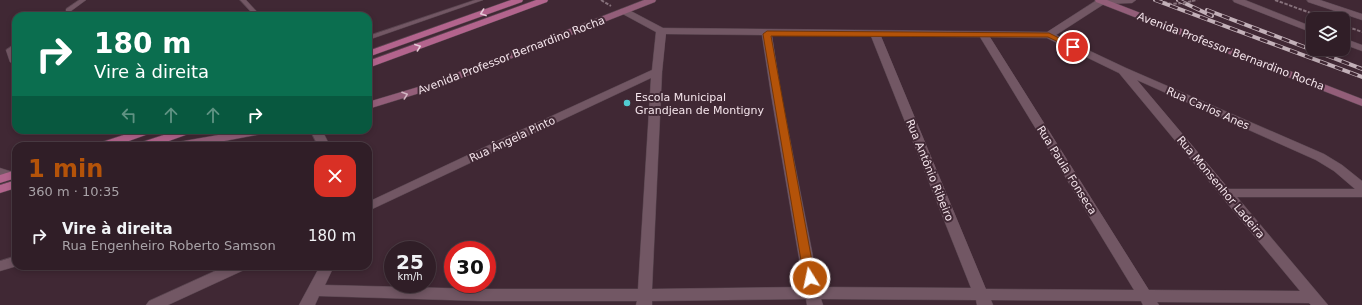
<!DOCTYPE html>
<html lang="pt">
<head>
<meta charset="utf-8">
<style>
	:root { --surface:#301e27; --page:#3c2b33; --text:#f1f3f6; --muted:#a8a2a7; --line:#4b3c44; --accent:#b45309 }
	body { margin:0; font-family:"DejaVu Sans",sans-serif; background:var(--page); color:var(--text); height:100vh; display:flex; flex-direction:column; font-size:15px; white-space:nowrap }
	* { box-sizing:border-box; margin:0 }
	p { font-size:13px; color:var(--muted) }
	.icon { flex:none; width:22px; height:22px; fill:none; stroke:currentColor; stroke-width:2; stroke-linecap:round; stroke-linejoin:round }
	.map { position:relative; flex:1; overflow:hidden }
	.details { position:absolute; left:12px; top:142px; width:360px; height:128px; display:flex; flex-direction:column; background:var(--surface); border-radius:12px; box-shadow:0 2px 6px #0003,0 0 0 1px var(--line) }
	.details>* { flex:none }
	.top-card { position:absolute; left:12px; top:12px; width:360px; height:122px; border-radius:12px; box-shadow:0 2px 6px #0003,0 0 0 1px var(--line); background:#0b6e4f; color:#fff; overflow:hidden }
	.buttons { position:absolute; left:1306px; top:12px; display:grid; gap:8px }
	.buttons a { display:grid; place-items:center; width:44px; height:44px; border-radius:8px; background:var(--surface); box-shadow:0 2px 6px #0003,0 0 0 1px var(--line); font-size:20px }
	.speed { position:absolute; left:384px; top:241px; display:flex; gap:8px; font-size:20px; font-weight:700; text-align:center }
	.speed>* { display:grid; place-content:center; width:52px; height:52px; border-radius:50%; background:var(--surface); box-shadow:0 2px 6px #0003,0 0 0 1px var(--line); line-height:1 }
	.speed small { font-size:10px; font-weight:400 }
	.speed .limit { border:6px solid #d22; background:#fff; color:#111 }
	.pin { position:absolute; display:grid; place-items:center; width:34px; height:34px; color:#fff; margin:-17px; border:2px solid #fff; border-radius:50%; box-shadow:0 1px 4px #0007 }
	.me { position:absolute; width:44px; margin:-22px; rotate:350deg; stroke-linejoin:round; filter:drop-shadow(0 0 3px #0008) }
	.turn { display:flex; align-items:center; gap:14px; height:84px; padding:0 16px; font-size:18px }
	.turn .icon { width:52px; height:52px; stroke-width:2.5 }
	.turn b { display:block; font-size:28px; line-height:34px }
	.lanes { display:flex; align-items:center; height:38px; padding:0 16px; background:#0003; justify-content:center; gap:20px; direction:ltr }
	.lanes .off { opacity:.35 }
	.round { display:grid; place-items:center; flex:none; width:42px; height:42px; border-radius:12px; background:var(--page) }
	.summary { display:flex; align-items:center; justify-content:space-between; height:68px; padding:0 16px }
	h1 { font-size:24px; font-weight:800; line-height:30px; color:var(--accent) }
	ul { padding:0; list-style:none }
	li { display:flex; align-items:center; gap:12px; height:52px; padding:0 16px }
	li div { flex:1 }
	li b { display:block; font-size:15px }
	li em { font-style:normal }
	.map>svg:first-child { display:block }
	.lines { fill:none; stroke-linecap:round; stroke-linejoin:round }
	.lane-casing { stroke:#57444e; stroke-width:1 }
	.street-casing { stroke:#57444e; stroke-width:1 }
	.secondary-casing { stroke:#57444e; stroke-width:1 }
	.primary-casing { stroke:#57444e; stroke-width:1 }
	.path { stroke:#86717b; stroke-width:2; stroke-dasharray:3.5 1.5; stroke-linecap:butt }
	.lane { fill:#725764; fill-rule:evenodd }
	.street { fill:#725764; fill-rule:evenodd }
	.secondary { fill:#935e79; fill-rule:evenodd }
	.primary { fill:#b3648d; fill-rule:evenodd }
	.rail-casing { stroke:#c2b0b8; stroke-width:4 }
	.rail { stroke:#402834; stroke-width:2.5; stroke-dasharray:8; stroke-linecap:butt }
	.path-bridge { stroke:#86717b; stroke-width:2; stroke-dasharray:3.5 1.5; stroke-linecap:butt }
	.oneway { stroke:#e7cad8 }
	.oneway2 { stroke:#d2b5c3 }
	.route { fill:#b45309; stroke:#753606 }
	.poi-dot { fill:#51ccd2; stroke:#402834; stroke-width:1.5 }
	.labels { text-anchor:middle; stroke-width:4; stroke-linejoin:round; paint-order:stroke }
	.street-label { font-size:11px; fill:#f4e4eb; stroke:#402834 }
	.poi-label { font-size:11px; fill:#f4e4eb; stroke:#402834; text-anchor:start }
</style>
</head>
<body>
<div class="map">
<svg width="1362" height="305" viewBox="0 0 1362 305">
	<rect width="100%" height="100%" fill="#402834"/>
	<g class="lines">
		<g class="lane-casing">
			<g id="lane">
				<path d="M79 0H86L71 11 72 16H66V9Z"/>
				<path d="M240 0H246L261 16H255Z"/>
				<path d="M475 0H483L368 40V36Z"/>
				<path d="M16 43V48L12 50 16 61V65L10 62 6 50Z"/>
			</g>
		</g>
		<g class="street-casing">
			<g id="street">
				<path d="M1097 0H1136L1132 3 1104 4 1056 35 1126 68 1324 154 1342 165 1362 181V197H1237L1328 305H1311L1309 303 1157 302 1159 305H1143L1141 301 991 300 993 305H977L976 300 821 299 823 305H807L806 299 652 301V305H636L637 301H482L319 296 315 305H299L320 266H334L325 285 482 289H638L651 78 368 211V202L519 131 652 70 656 32 621 13 619 11 621 9H627L663 28 1047 32ZM666 34 762 35 771 94 804 287 652 289 662 72ZM772 35 871 36 971 288 819 287 781 94ZM881 36 980 37 1134 290 986 289ZM990 37 1047 38 1119 73 1300 291 1149 290ZM1137 80 1316 160 1334 171 1355 189H1229Z"/>
				<path d="M1233 0H1245L1313 27V33L1234 2Z"/>
				<path d="M1307 0H1320L1362 14V20L1308 2Z"/>
				<path d="M1343 38 1362 45V51L1343 44Z"/>
				<path d="M310 130H322L330 146H318Z"/>
				<path d="M0 168 16 173V179L12 180 0 176Z"/>
				<path d="M16 256 17 266 0 271V261Z"/>
				<path d="M226 266H246L244 270 168 305H146L149 301Z"/>
			</g>
		</g>
		<g class="secondary-casing">
			<g id="secondary">
				<path d="M644 0H656L655 2 436 88 368 109V102L428 84Z"/>
				<path d="M1095 0H1107L1362 99V106L1096 2Z"/>
				<path d="M247 130H273L271 132 267 133 198 146H172L174 143 178 142Z"/>
			</g>
		</g>
		<g class="primary-casing">
			<g id="primary">
				<path d="M511 0H523L522 2 368 57V51Z"/>
				<path d="M536 0H548L547 2 368 68V61Z"/>
				<path d="M139 130H156L154 132 115 146H97L99 143Z"/>
				<path d="M179 130H196L194 132 155 146H137L139 143Z"/>
				<path d="M16 170V178L0 183V175Z"/>
				<path d="M16 180V188L0 193V185Z"/>
			</g>
		</g>
		<g class="path">
			<path d="M601 0 611 6"/>
			<path d="M1159 0 1171 4 1183 3"/>
			<path d="M1275 0 1327 19"/>
			<path d="M1192 1 1197 0"/>
			<path d="M1343 25 1362 32"/>
		</g>
		<use href="#lane" class="lane"/>
		<use href="#street" class="street"/>
		<use href="#secondary" class="secondary"/>
		<use href="#primary" class="primary"/>
		<g class="rail-casing">
			<g id="rail">
				<path d="M1155 0 1362 77"/>
				<path d="M1178 0 1212 16"/>
				<path d="M1207 10 1362 69"/>
			</g>
		</g>
		<use href="#rail" class="rail"/>
		<path class="path-bridge" d="M1183 3 1192 1"/>
	</g>
	<defs><path id="oneway-chevron" d="M-2-3.5L2.5 0L-2 3.5" fill="none" stroke-width="1.6" stroke-linecap="round" stroke-linejoin="round"/></defs>
	<g class="oneway">
		<use href="#oneway-chevron" transform="translate(483 13) rotate(160)"/>
		<use href="#oneway-chevron" transform="translate(418 47) rotate(-20)"/>
	</g>
	<use class="oneway2" href="#oneway-chevron" transform="translate(405 95) rotate(-19)"/>
	<path class="route" d="M767 31 1049 33 1077 47 1073 49 1071 48 1048 37 771 36 815 278 814 281 810 282 806 281 804 278 763 34Z"/>
	<circle class="poi-dot" cx="627" cy="103" r="4"/>
	<g class="labels">
		<g class="street-label">
			<text transform="translate(1231 51) rotate(21)" y="4">Avenida Professor Bernardino Rocha</text>
			<text transform="translate(511 55) rotate(-21)" y="4">Avenida Professor Bernardino Rocha</text>
			<text transform="translate(1208 108) rotate(24)" y="4">Rua Carlos Anes</text>
			<text transform="translate(512 139) rotate(-25)" y="4">Rua Ângela Pinto</text>
			<text transform="translate(930 170) rotate(68)" y="4">Rua Antônio Ribeiro</text>
			<text transform="translate(1067 170) rotate(58)" y="4">Rua Paula Fonseca</text>
			<text transform="translate(1221 187) rotate(50)" y="4">Rua Monsenhor Ladeira</text>
		</g>
		<g class="poi-label">
			<text x="635" y="101">Escola Municipal<tspan x="635" dy="13">Grandjean de Montigny</tspan></text>
		</g>
	</g>
</svg>
<div class="buttons">
<a><svg class="icon" aria-label="layers" viewBox="0 0 24 24"><path d="M12 4l9 5-9 5-9-5zM3 14l9 5 9-5"/></svg></a>
</div>
<div class="speed"><div>25<small>km/h</small></div><div class="limit">30</div></div>
<div class="pin" style="left:1073px;top:47px;background:#d93025"><svg class="icon" aria-label="arrive" viewBox="0 0 24 24"><path d="M6 21V4h12l-3 4 3 4H6"/></svg></div>
<svg class="me" style="left:810px;top:278px" viewBox="-20 -20 40 40"><circle r="17" fill="#b45309" stroke="#fff" stroke-width="3"/><path d="M0-11L8 9 0 5-8 9z" fill="#fff"/></svg>
<div class="top-card">
<div class="turn"><svg class="icon" aria-label="right" viewBox="0 0 24 24"><path d="M7 20v-9h11M14 6l5 5-5 5"/></svg><div><b>180 m</b>Vire à direita</div></div>
<div class="lanes"><svg class="icon off" aria-label="left" viewBox="0 0 24 24"><path d="M17 20v-9H6M10 6l-5 5 5 5"/></svg><svg class="icon off" aria-label="ahead" viewBox="0 0 24 24"><path d="M12 20V5M6 11l6-6 6 6"/></svg><svg class="icon off" aria-label="ahead" viewBox="0 0 24 24"><path d="M12 20V5M6 11l6-6 6 6"/></svg><svg class="icon" aria-label="right" viewBox="0 0 24 24"><path d="M7 20v-9h11M14 6l5 5-5 5"/></svg></div>
</div>
<section class="details">
<div class="summary"><div><h1>1 min</h1><p>360 m · 10:35</p></div><a class="round" style="background:#d93025;color:#fff"><svg class="icon" aria-label="close" viewBox="0 0 24 24"><path d="M6 6l12 12M18 6L6 18"/></svg></a></div>
<ul>
<li><svg class="icon" aria-label="right" viewBox="0 0 24 24"><path d="M7 20v-9h11M14 6l5 5-5 5"/></svg><div><b>Vire à direita</b><p>Rua Engenheiro Roberto Samson</p></div><em>180 m</em></li>
</ul>
</section>
</div>
</body>
</html>
